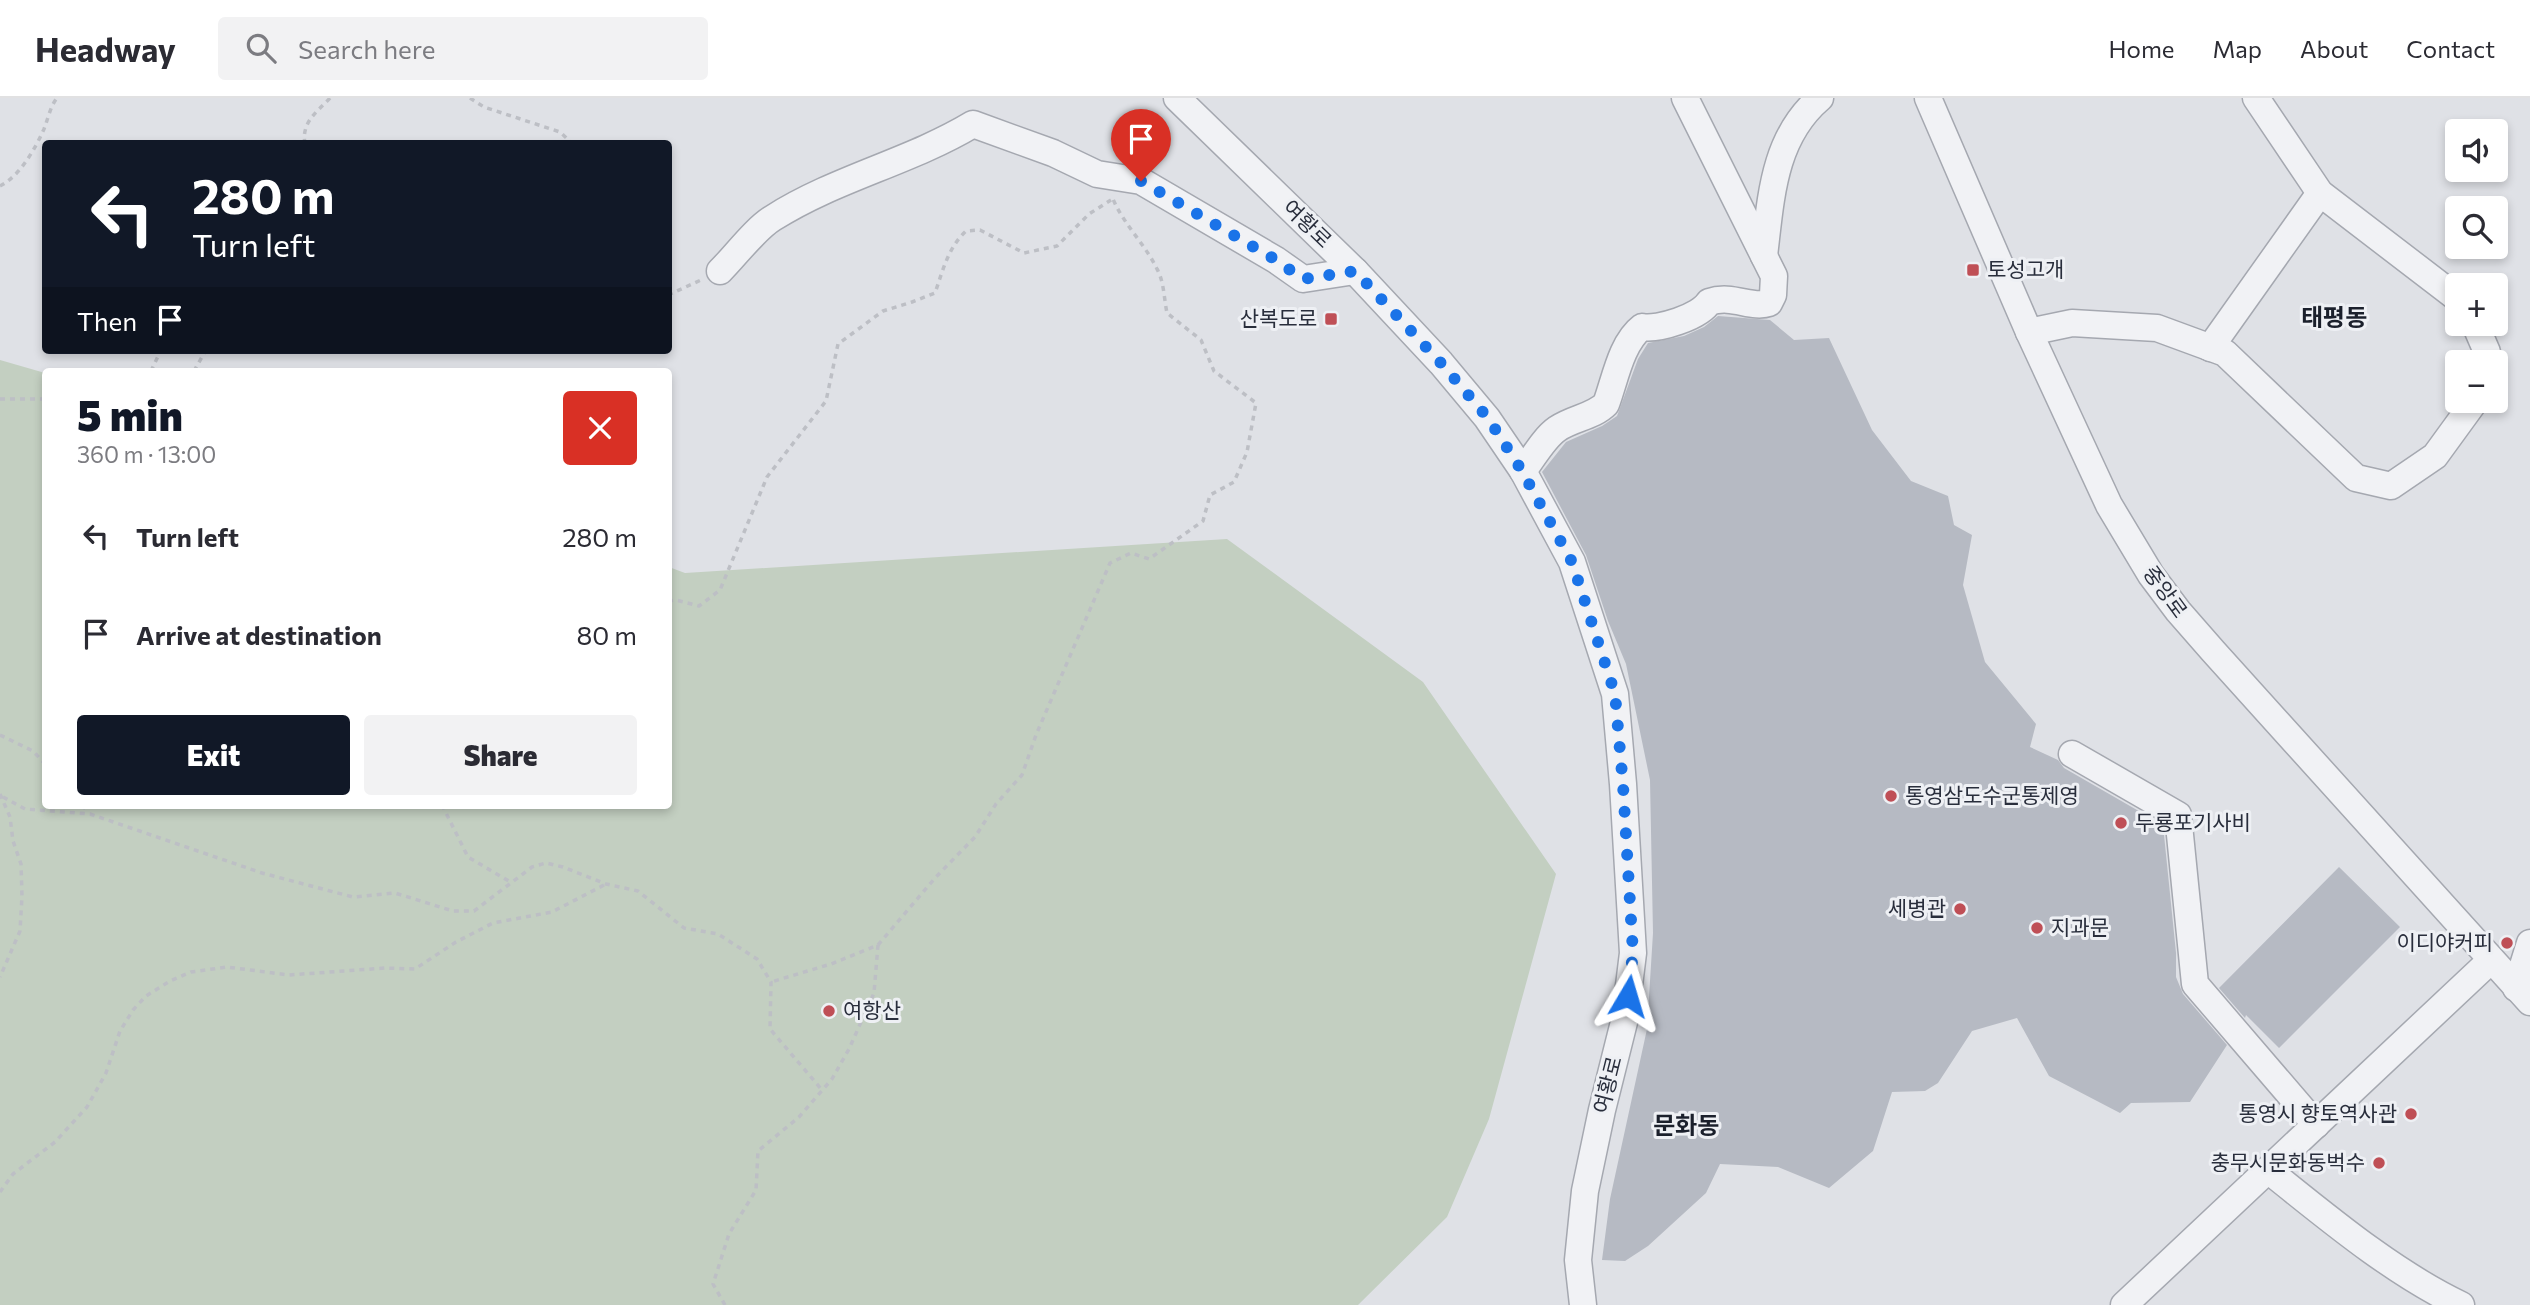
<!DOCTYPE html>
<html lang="en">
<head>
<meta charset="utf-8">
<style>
	:root { --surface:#fff; --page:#f2f2f3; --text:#2b2b33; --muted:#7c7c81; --line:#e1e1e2; --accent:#111827 }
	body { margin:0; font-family:Commissioner,"Noto Sans KR",sans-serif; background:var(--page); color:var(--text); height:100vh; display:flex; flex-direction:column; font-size:26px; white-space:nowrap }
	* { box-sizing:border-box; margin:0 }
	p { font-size:23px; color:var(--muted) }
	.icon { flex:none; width:38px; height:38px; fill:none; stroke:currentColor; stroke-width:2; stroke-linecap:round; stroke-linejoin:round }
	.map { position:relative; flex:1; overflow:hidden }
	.sheet { position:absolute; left:42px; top:270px; width:630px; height:441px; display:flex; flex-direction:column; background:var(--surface); border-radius:7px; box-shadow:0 4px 10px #0003 }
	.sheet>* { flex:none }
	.banner { position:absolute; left:42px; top:42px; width:630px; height:214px; border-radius:7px; box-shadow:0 4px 10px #0003; background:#111827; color:#fff; overflow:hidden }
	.controls { position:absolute; left:2445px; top:21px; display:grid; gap:14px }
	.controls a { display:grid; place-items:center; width:63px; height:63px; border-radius:7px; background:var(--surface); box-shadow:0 4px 10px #0003; font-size:35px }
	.pin { position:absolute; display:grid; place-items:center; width:60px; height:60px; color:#fff; margin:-72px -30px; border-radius:50% 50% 50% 0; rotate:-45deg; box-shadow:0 0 7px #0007 }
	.pin .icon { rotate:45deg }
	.me { position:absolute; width:77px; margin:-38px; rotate:7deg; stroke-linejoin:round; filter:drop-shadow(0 0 5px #0008) }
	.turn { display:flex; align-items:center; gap:24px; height:147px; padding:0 35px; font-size:32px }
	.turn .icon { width:91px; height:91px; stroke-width:2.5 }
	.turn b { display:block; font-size:49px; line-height:60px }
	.then { display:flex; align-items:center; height:66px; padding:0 35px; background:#0003; gap:14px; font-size:26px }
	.round { display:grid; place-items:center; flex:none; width:74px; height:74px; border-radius:7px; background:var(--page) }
	.headline { display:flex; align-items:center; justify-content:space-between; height:119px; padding:0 35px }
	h1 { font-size:42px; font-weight:800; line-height:52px; color:var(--accent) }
	.cta { display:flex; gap:14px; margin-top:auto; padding:14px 35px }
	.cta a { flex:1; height:80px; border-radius:7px; background:var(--accent); color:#fff; font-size:28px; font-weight:800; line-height:80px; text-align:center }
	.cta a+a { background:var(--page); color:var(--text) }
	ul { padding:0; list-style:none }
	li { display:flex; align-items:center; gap:21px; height:98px; padding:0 35px }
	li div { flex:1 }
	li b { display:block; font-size:26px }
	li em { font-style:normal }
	header { display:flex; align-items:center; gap:42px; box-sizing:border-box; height:98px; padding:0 35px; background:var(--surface); border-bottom:2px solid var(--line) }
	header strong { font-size:33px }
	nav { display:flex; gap:38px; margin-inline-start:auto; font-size:24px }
	.search { width:490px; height:63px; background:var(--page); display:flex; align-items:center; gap:18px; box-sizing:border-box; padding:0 24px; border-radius:7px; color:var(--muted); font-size:26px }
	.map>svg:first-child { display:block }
	.green { fill:#c3cfc1 }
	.building { fill:#b6bac3 }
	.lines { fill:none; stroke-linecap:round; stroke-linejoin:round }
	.minor-casing { stroke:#a5a8b0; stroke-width:29 }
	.path { stroke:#bdbfc5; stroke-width:3.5; stroke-dasharray:5 5; stroke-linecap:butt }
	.minor { stroke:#f1f2f5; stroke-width:26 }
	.route { stroke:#1a73e8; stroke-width:12; stroke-dasharray:0 21.6 }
	.poi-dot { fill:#bf4f56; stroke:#eef0f4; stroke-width:2.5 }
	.labels { text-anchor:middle; stroke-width:6; stroke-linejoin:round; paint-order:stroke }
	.street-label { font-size:21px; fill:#292e3c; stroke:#eef0f4 }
	.poi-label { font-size:21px; fill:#292e3c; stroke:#eef0f4; text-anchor:start }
	.quarter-label { font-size:24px; font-weight:bold; fill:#1b202c; stroke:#eef0f4 }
</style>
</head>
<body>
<header>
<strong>Headway</strong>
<div class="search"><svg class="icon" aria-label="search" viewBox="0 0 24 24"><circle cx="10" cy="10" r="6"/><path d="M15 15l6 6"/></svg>Search here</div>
<nav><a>Home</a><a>Map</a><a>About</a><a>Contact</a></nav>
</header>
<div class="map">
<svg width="2530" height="1207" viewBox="0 0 2530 1207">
	<rect width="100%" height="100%" fill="#dfe1e6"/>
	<path class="green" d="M0 262 45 275 46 707H668L669 469 685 475 1227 441 1423 584 1556 776 1489 1021 1447 1119 1358 1207H0Z"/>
	<g class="building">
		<path d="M1718 218 1770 222 1794 242 1829 240 1872 332 1911 383 1948 398 1954 427 1972 437 1963 487 1985 564 2036 626 2030 649 2058 662 2064 670 2163 727 2176 855V879L2183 896 2227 947 2190 1004 2131 1005 2120 1015 2049 978 2017 920 1972 933 1938 985 1925 993 1892 994 1873 1053 1829 1090 1778 1069 1720 1066 1706 1095 1648 1148 1625 1163 1602 1162 1610 1101 1647 931 1653 835 1650 682 1626 566 1608 523 1586 457 1542 374 1566 344 1602 328 1617 318 1638 261 1648 245 1684 238 1704 229Z"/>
		<path d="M2339 769 2400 829 2279 950 2246 917 2245 920 2219 890Z"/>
	</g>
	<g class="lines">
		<g class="minor-casing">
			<g id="minor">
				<path d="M1177 0 1355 173 1441 265 1487 320 1523 373 1572 464 1615 596 1623 686 1633 855 1625 920 1602 1012 1585 1093 1578 1162 1583 1207"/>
				<path d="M1928 0 2029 234 2109 407 2151 477 2178 513 2213 553 2530 904"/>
				<path d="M2256 0 2320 95 2457 200"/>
				<path d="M1764 158C1771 100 1773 40 1820 0"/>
				<path d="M720 173C736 157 755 131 773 120 836 80 910 64 973 26L1053 55 1097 76 1141 83 1276 162 1303 181 1355 173"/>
				<path d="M2475 226 2487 254 2485 264"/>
				<path d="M2029 234 2072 225 2157 230 2225 255 2356 380 2391 388 2435 358 2475 303"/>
				<path d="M2210 250 2320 95"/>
				<path d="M1523 373C1533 360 1544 340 1557 331 1573 320 1593 319 1606 306 1615 282 1621 245 1642 229 1658 232 1700 219 1709 204 1733 196 1751 211 1769 205L1773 197 1774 178 1685 0"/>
				<path d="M2072 656 2178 717 2195 886 2316 1027"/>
				<path d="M2516 890 2530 845"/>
				<path d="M2268 1072C2328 1120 2392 1174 2461 1207"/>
				<path d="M2124 1207 2490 863"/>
			</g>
		</g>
		<g class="path">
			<path d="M470 0 484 9 560 34 573 46"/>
			<path d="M305 46C301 24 317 14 330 0"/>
			<path d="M0 88C20 78 35 51 44 31 48 21 50 9 57 0"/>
			<path d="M668 197 701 182"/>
			<path d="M151 273 161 252"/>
			<path d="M194 273 206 252"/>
			<path d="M0 301H46"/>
			<path d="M668 503 676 502 699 508 720 492 767 379 826 303 838 246 883 213 912 204 935 195C943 172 948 150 966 133L980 132 1024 155 1057 148 1089 116 1111 102"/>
			<path d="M0 637 33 653 46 667"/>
			<path d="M0 696 10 719 13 743 21 766 22 798 20 833 0 879"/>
			<path d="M3 699 25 711 90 716 262 775 353 799 395 795 453 813H474L532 769 546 765 563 769 606 786 638 793 684 830 718 836 757 861 771 884 770 931 822 992"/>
			<path d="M82 707 88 714"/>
			<path d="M442 707 468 759 512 785"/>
			<path d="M878 847 935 780 975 739 996 706 1022 677 1036 637 1110 465 1131 455 1149 461 1203 423 1210 397 1234 384 1247 354 1256 305 1214 273 1201 242 1167 215C1164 201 1164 183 1157 171 1145 146 1124 127 1113 101"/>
			<path d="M0 1094 13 1076 55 1044 87 1009 106 975 120 933 133 912 146 898 170 883 191 874 227 869 289 877 385 870 415 871 456 844 493 825 552 814 606 786"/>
			<path d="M725 1207 713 1186 729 1136 756 1092 758 1053 799 1019 832 981 849 951 874 895 878 847 831 866 771 884"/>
		</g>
		<use href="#minor" class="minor"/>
	</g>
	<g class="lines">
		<path class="route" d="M1141 83 1276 162 1303 181 1355 173 1441 265 1488 320 1522 373 1572 464 1615 596 1623 687 1633 855 1628 898"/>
	</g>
	<g class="poi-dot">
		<rect x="1966" y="165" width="14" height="14" rx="3.5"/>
		<rect x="1324" y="214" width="14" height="14" rx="3.5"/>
		<circle cx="1891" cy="698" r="7"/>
		<circle cx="2121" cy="725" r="7"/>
		<circle cx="1960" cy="811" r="7"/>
		<circle cx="2037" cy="830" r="7"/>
		<circle cx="2507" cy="845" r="7"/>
		<circle cx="829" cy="913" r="7"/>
		<circle cx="2411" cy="1016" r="7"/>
		<circle cx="2379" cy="1065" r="7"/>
	</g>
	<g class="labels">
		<g class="street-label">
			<text transform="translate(1307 126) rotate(44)" y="7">여황로</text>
			<text transform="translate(2165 494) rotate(54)" y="7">중앙로</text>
			<text transform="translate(1608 987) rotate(-76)" y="7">여황로</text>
		</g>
		<g class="poi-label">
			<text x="1987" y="179">토성고개</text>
			<text x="1317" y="228" text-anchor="end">산복도로</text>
			<text x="1905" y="705">통영삼도수군통제영</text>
			<text x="2135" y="732">두룡포기사비</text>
			<text x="1946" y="818" text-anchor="end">세병관</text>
			<text x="2051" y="837">지과문</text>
			<text x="2493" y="852" text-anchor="end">이디야커피</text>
			<text x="843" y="920">여항산</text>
			<text x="2397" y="1023" text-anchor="end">통영시 향토역사관</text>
			<text x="2365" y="1072" text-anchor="end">충무시문화동벅수</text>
		</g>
		<g class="quarter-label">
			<text x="2334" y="228">태평동</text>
			<text x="1686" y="1036">문화동</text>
		</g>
	</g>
</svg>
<div class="controls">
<a><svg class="icon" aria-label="sound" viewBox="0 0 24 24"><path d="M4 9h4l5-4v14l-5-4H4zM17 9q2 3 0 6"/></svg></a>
<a><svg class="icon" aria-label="search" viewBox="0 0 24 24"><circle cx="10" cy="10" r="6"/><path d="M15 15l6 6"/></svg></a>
<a>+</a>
<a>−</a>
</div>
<div class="pin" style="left:1141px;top:83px;background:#d93025"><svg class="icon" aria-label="arrive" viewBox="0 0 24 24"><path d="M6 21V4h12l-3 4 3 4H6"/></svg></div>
<svg class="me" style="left:1628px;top:898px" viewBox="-20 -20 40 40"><path d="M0-17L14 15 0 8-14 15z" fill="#1a73e8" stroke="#fff" stroke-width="4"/></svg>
<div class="banner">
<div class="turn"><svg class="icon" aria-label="left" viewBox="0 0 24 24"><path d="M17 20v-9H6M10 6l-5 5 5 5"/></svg><div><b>280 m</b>Turn left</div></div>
<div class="then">Then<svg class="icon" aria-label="arrive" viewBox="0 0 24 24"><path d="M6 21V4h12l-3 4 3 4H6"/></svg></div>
</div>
<section class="sheet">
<div class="headline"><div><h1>5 min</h1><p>360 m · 13:00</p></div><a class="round" style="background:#d93025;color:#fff"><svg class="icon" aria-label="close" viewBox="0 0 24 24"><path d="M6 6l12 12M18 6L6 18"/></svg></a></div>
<ul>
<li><svg class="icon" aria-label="left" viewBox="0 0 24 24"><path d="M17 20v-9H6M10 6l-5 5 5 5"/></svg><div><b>Turn left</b></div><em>280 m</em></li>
<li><svg class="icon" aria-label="arrive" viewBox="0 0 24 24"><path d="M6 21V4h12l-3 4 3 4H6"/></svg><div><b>Arrive at destination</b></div><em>80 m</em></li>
</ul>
<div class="cta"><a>Exit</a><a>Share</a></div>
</section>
</div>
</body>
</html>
